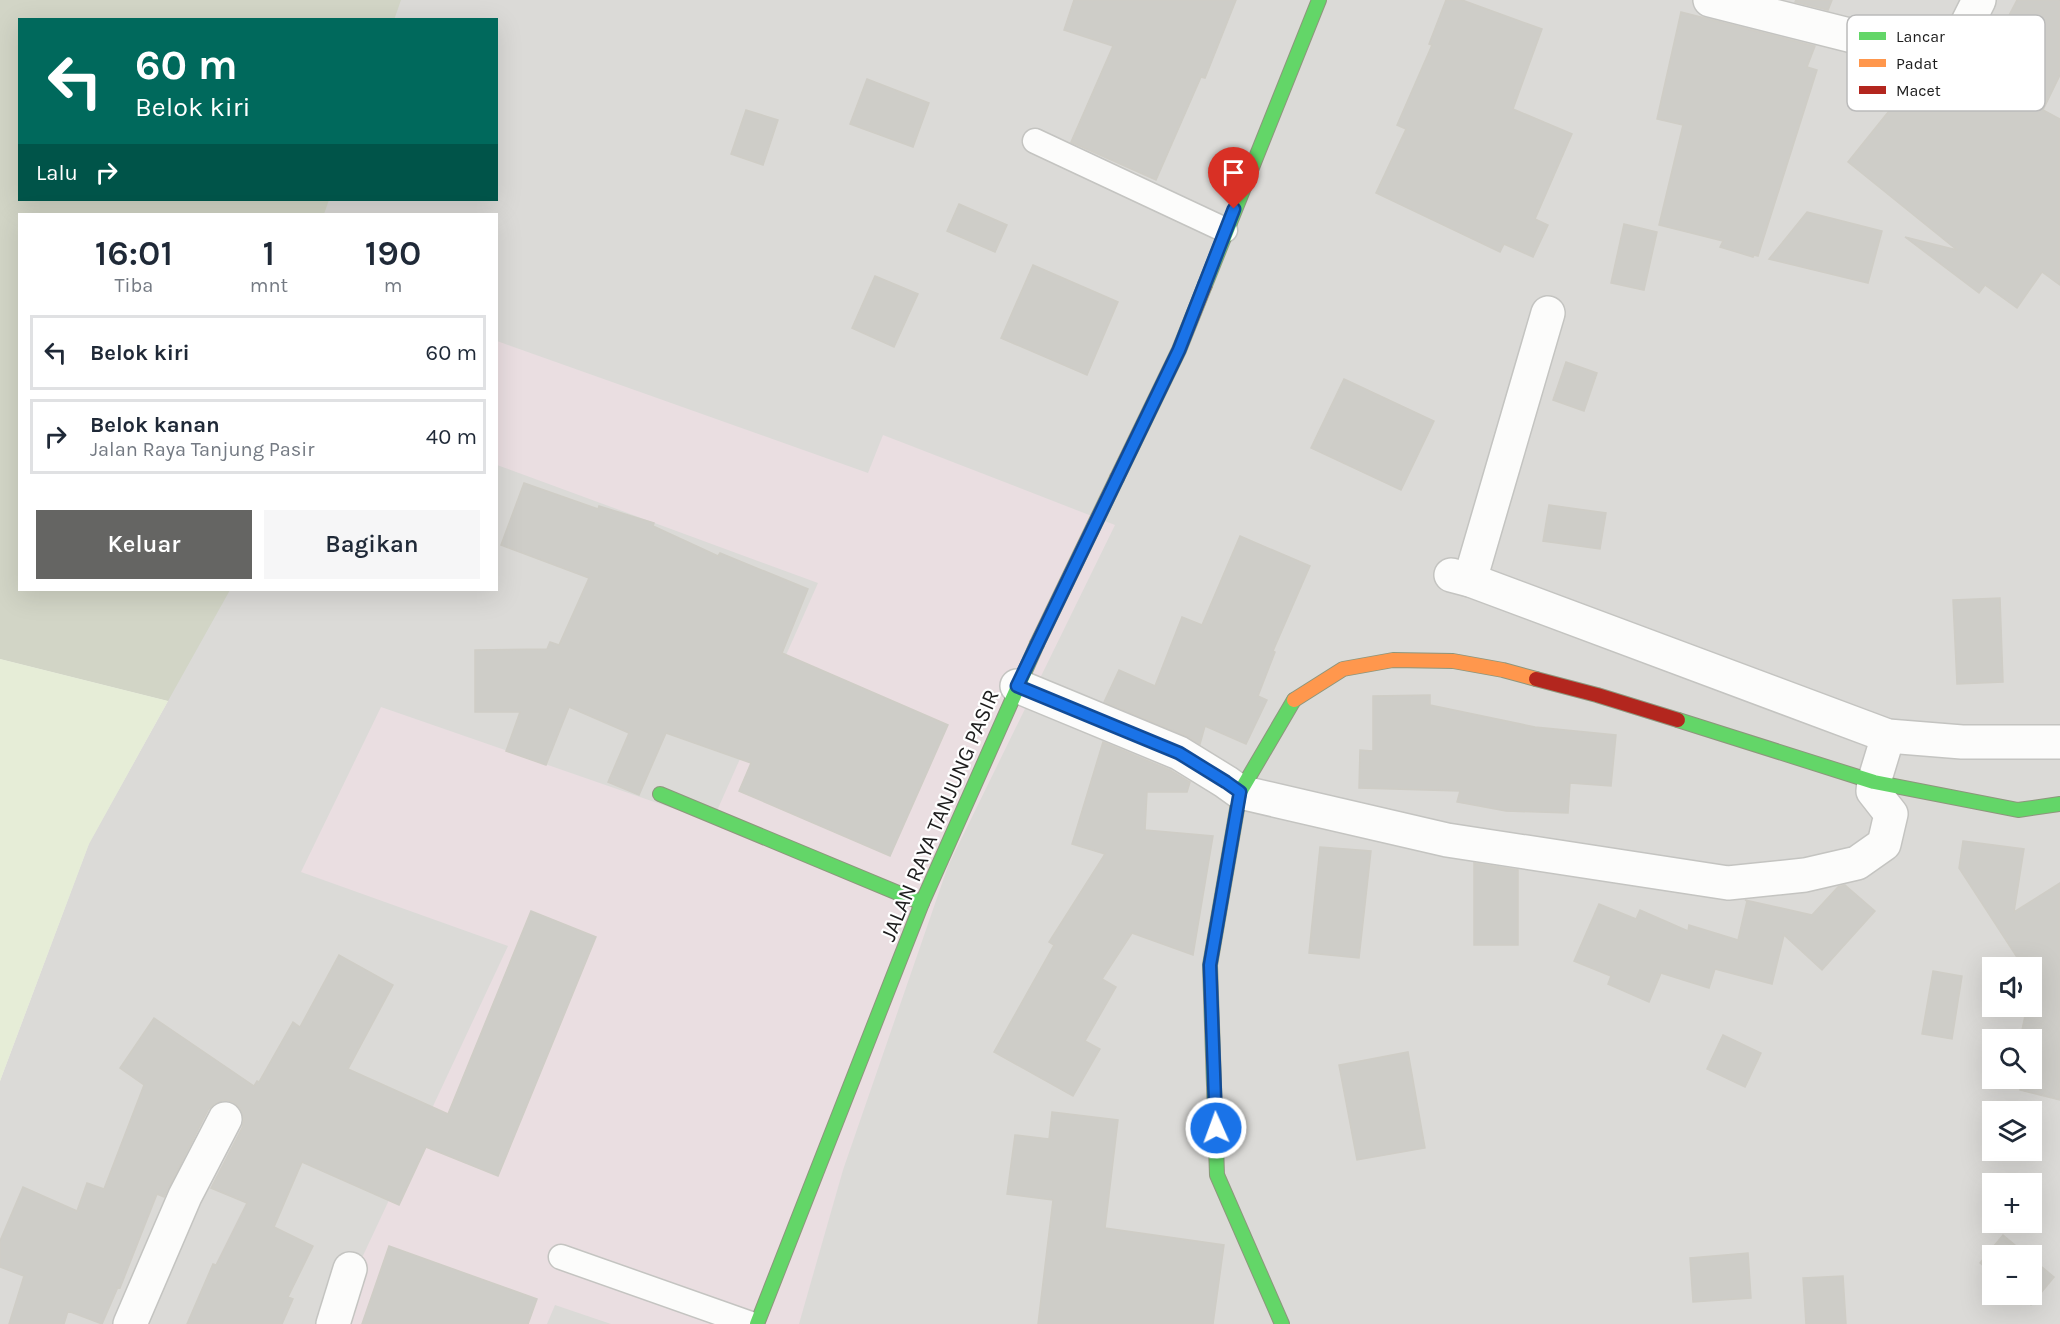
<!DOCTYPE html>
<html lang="id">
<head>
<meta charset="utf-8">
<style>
	:root { --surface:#fff; --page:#f6f6f7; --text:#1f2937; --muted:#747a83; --line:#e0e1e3; --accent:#656563 }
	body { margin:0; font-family:Karla,sans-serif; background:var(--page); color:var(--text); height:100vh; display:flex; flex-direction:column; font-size:22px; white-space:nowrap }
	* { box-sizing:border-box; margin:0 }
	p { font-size:20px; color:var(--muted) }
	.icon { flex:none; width:33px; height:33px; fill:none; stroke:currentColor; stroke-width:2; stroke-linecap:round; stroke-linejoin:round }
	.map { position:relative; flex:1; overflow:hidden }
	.sheet { position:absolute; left:18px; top:213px; width:480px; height:378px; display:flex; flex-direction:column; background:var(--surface); border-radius:0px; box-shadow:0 6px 24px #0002 }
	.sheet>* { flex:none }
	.top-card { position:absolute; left:18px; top:18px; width:480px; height:183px; border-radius:0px; box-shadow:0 6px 24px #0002; background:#00695c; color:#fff; overflow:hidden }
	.fabs { position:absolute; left:1982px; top:957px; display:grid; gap:12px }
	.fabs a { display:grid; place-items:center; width:60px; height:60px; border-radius:0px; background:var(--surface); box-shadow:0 6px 24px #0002; font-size:30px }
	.pin { position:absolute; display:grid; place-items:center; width:51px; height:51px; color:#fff; margin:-62px -26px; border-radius:50% 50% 50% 0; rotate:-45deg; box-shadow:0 0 6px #0007 }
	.pin .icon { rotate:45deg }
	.me { position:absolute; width:66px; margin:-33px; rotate:358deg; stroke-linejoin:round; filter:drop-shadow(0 0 4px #0008) }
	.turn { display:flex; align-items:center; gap:21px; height:126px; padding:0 18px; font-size:27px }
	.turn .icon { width:78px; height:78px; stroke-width:2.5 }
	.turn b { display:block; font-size:42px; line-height:51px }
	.then { display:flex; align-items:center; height:57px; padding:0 18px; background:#0003; gap:12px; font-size:22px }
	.eta { display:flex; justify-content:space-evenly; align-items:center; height:102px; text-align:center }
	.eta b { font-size:36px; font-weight:600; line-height:42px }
	.primary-button { display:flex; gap:12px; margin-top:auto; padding:12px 18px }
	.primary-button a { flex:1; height:69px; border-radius:0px; background:var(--accent); color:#fff; font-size:24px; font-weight:600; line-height:69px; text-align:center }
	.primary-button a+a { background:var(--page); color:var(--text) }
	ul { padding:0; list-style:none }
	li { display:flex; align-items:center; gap:18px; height:75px; margin:0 12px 9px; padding:0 6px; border:3px solid var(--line); border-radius:0px }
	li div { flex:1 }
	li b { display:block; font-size:22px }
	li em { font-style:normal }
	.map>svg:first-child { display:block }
	.residential { fill:#dbdad7; fill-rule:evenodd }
	.industrial { fill:#eadee1 }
	.construction { fill:#d2d5c6 }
	.farmland { fill:#e6edd7 }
	.building { fill:#cecdc8; stroke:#cfcdc6; stroke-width:1.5 }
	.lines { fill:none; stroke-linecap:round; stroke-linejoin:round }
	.lane-casing { stroke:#c4c4c1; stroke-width:27 }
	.street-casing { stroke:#c4c4c1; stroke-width:36 }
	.fast-casing { stroke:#8d967c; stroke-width:16 }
	.slow-casing { stroke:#8d967c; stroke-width:16 }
	.jam-casing { stroke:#8d967c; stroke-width:16 }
	.lane { stroke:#fcfcfb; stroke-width:24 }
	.street { stroke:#fcfcfb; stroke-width:33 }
	.fast { stroke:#63d668; stroke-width:14 }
	.slow { stroke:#ff974d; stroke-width:14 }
	.jam { stroke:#b3261e; stroke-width:14 }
	.route-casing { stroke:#114b97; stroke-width:15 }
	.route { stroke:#1a73e8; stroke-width:10 }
	.labels { text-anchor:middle; stroke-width:4.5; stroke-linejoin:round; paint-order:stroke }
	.street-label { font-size:22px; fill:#1d1d1d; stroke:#fff }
	.key { fill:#fff; stroke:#bbb; stroke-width:1.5 }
	.key-label { font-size:16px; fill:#1d1d1d }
</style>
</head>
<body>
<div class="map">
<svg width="2060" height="1324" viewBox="0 0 2060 1324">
	<rect width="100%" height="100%" fill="#ecebe5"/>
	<path class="residential" d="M0 0H2060V1324H0V1081L89 843 168 701 0 659ZM20 20H496V200H20ZM20 214H496V590H20ZM1992 968H2031V1006H1992ZM1992 1040H2031V1078H1992ZM1992 1112H2031V1150H1992ZM1992 1184H2031V1222H1992ZM1992 1256H2031V1294H1992Z"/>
	<path class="industrial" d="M497 341 868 473 883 435 1115 525 948 866 843 1170 799 1324H611L555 1305 547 1324H331L508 946 301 872 381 707 712 822 818 583 497 465Z"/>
	<path class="construction" d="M0 0H401L394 20H20V200H329L324 214H20V590H230L168 701 0 659Z"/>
	<path class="farmland" d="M0 659 168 701 89 844 0 1081Z"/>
	<g class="building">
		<path d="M1074 0H1236L1205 78 1201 77 1156 180 1071 142 1113 46 1064 30Z"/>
		<path d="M1446 0H1462L1542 29 1513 109 1572 134 1535 219 1548 225 1533 257 1504 244 1500 252 1376 193 1406 129 1397 125 1432 45 1429 44Z"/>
		<path d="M1796 0H1832L1828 10 1795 2Z"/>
		<path d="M2017 0H2060V75L2043 110 2060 119V285L2042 272 2017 308 1985 285 1979 293 1905 237 1957 250 1848 162 1893 106 1877 90 1901 67 1924 90 1947 79 1972 85H1982L1989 80 1994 72V62L1987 52 2002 21 2005 23Z"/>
		<path d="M1681 12 1815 46 1807 67 1817 70 1758 256 1754 255 1753 257 1720 247 1723 241 1659 225 1683 125 1657 119Z"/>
		<path d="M867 79 929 103 913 147 850 124Z"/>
		<path d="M746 110 778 120 763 165 731 154Z"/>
		<path d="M959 204 1007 225 995 252 947 231Z"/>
		<path d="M1807 212 1882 231 1868 283 1769 259Z"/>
		<path d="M1624 224 1657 232 1644 290 1611 283Z"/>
		<path d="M1033 265 1118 302 1087 375 1001 338Z"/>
		<path d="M875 276 918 294 894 347 852 328Z"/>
		<path d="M1566 362 1597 373 1584 411 1553 400Z"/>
		<path d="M1344 379 1434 421 1401 490 1311 448Z"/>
		<path d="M524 483 598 509 599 506 654 523 653 526 718 556 720 553 808 589 782 653 948 725 890 856 739 791 751 763 666 733 639 795 608 782 629 733 569 707 546 765 506 751 520 712H475V650L547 649 550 642 559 645 589 578 501 545Z"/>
		<path d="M1549 505 1606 513 1600 549 1543 541Z"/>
		<path d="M1240 536 1310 566 1273 651 1275 652 1258 696 1267 700 1246 744 1205 726 1200 744 1186 736 1104 702 1119 670 1155 686 1182 617 1202 625Z"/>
		<path d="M2000 598 2003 682 1957 684 1953 600Z"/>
		<path d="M1430 695V705L1535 727 1616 735 1611 786 1570 783 1568 813 1506 811 1457 802 1460 791 1359 788 1360 750 1373 751V696Z"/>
		<path d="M1103 742 1170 770 1190 782 1187 792H1147L1145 830 1213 836 1193 955 1132 933 1102 979 1116 987 1085 1041 1100 1049 1073 1096 994 1052 1054 945 1049 942 1105 854 1072 844Z"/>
		<path d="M1963 841 2024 849 2014 912 2060 883V1100L2020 1090 2023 1078H2031L2032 1040H2020L2027 1006H2031V987L2037 988 2031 979V968H2024L1959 868Z"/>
		<path d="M1320 847 1371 851 1359 958 1309 953Z"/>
		<path d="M1474 863 1518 870V945H1474Z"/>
		<path d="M1845 885 1875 911 1822 970 1784 935 1772 984 1715 969 1709 988 1661 973 1649 1002 1608 984 1611 976 1574 961 1599 904 1636 919 1640 910 1688 931 1689 925 1738 940 1747 901 1745 900 1812 915 1838 887Z"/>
		<path d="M531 911 596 937 498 1176 426 1147 399 1205 302 1162 274 1227 313 1246 288 1297 293 1299 282 1324H187L213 1264 216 1265 247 1203 211 1188 242 1128 244 1119 240 1108 233 1102 224 1100 214 1104 208 1110 164 1197 157 1194 120 1288 118 1287 102 1324 68 1311 64 1324H9L24 1276 0 1267V1241L23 1187 77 1211 87 1183 104 1189 144 1085 120 1068 154 1018 254 1086 257 1081 259 1082 293 1022 300 1027 339 955 393 985 348 1069 448 1114Z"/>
		<path d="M1933 971 1962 976 1952 1039 1922 1034Z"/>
		<path d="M1723 1035 1761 1053 1745 1087 1707 1069Z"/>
		<path d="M1408 1052 1425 1148 1357 1160 1339 1065Z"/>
		<path d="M1052 1112 1118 1120 1105 1228 1224 1245 1213 1324H1038L1053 1200 1007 1194 1015 1135 1049 1139Z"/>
		<path d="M2003 1235 2028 1256H1992V1273L1980 1263Z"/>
		<path d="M389 1246 537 1299 528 1324H362Z"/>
		<path d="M1748 1253 1751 1298 1693 1302 1690 1258Z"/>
		<path d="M2031 1258 2054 1277 2031 1305 2018 1294H2031Z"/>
		<path d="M1843 1276 1846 1324H1806L1803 1278Z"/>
	</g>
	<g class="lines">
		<g class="lane-casing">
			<g id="lane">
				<path d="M1035 141 1225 230"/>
				<path d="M561 1257 751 1324"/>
			</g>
		</g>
		<g class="street-casing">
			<g id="street">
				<path d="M1710 0 1976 67"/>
				<path d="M1949 60 1979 0"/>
				<path d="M1451 575 1470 580 1888 736 1962 742H2060"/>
				<path d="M1470 580 1548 313"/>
				<path d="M1017 686 1179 753 1226 782 1240 792 1447 840 1728 883 1805 875 1857 863 1884 844 1891 814 1873 791 1874 782 1888 736"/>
				<path d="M130 1324 185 1196 225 1119"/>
				<path d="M333 1324 350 1269"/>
			</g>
		</g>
		<g class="fast-casing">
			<g id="fast">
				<path d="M1205 285 1319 0"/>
				<path d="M1678 720 1874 782 2018 810 2060 804"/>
				<path d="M660 794 922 903"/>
				<path d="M757 1324 922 903 1037 644"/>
				<path d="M1282 1324 1217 1175 1210 965 1240 792 1294 700"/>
			</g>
		</g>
		<g class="slow-casing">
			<g id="slow">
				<path d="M1037 644 1117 478"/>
				<path d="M1294 700 1343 669 1393 660 1453 661 1503 670 1536 679"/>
			</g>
		</g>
		<g class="jam-casing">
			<g id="jam">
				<path d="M1117 478 1179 350 1205 285"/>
				<path d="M1536 679 1597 695 1678 720"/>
			</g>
		</g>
		<use href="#lane" class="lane"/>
		<use href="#street" class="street"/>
		<use href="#fast" class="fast"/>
		<use href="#slow" class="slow"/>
		<use href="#jam" class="jam"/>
	</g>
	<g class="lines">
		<g class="route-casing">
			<path id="route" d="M1216 1128 1210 965 1240 792 1226 782 1179 753 1017 686 1179 350 1234 209"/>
		</g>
		<use href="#route" class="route"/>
	</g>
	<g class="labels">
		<g class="street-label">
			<text transform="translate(939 815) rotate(-67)" y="8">JALAN RAYA TANJUNG PASIR</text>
		</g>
	</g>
	<rect x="1847" y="15" width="198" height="96" rx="9" class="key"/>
	<rect x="1859" y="32" width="27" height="8" fill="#63d668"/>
	<rect x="1859" y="59" width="27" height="8" fill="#ff974d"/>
	<rect x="1859" y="86" width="27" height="8" fill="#b3261e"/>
	<g class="key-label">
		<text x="1896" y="42">Lancar</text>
		<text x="1896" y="69">Padat</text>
		<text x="1896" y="96">Macet</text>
	</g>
</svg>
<div class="fabs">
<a><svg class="icon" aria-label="sound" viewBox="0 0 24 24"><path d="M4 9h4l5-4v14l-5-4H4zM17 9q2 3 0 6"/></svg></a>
<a><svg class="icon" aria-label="search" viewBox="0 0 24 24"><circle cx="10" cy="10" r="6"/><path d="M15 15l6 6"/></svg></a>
<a><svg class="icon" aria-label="layers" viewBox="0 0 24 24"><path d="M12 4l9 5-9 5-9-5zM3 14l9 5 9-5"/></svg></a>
<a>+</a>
<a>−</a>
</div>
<div class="pin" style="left:1234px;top:209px;background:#d93025"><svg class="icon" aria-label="arrive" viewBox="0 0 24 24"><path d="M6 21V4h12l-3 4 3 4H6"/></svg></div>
<svg class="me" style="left:1216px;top:1128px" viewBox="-20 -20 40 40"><circle r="17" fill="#1a73e8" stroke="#fff" stroke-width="3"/><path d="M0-11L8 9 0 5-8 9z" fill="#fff"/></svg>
<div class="top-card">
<div class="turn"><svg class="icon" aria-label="left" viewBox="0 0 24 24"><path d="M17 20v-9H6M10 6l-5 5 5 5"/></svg><div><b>60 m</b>Belok kiri</div></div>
<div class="then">Lalu<svg class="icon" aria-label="right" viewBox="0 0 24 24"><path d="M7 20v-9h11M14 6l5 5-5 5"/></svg></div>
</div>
<section class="sheet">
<div class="eta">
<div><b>16:01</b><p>Tiba</p></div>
<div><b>1</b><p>mnt</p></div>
<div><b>190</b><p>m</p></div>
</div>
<ul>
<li><svg class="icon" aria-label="left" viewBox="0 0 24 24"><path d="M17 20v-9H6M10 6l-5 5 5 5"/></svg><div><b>Belok kiri</b></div><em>60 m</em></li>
<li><svg class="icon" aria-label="right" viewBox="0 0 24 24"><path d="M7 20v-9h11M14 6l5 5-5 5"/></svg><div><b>Belok kanan</b><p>Jalan Raya Tanjung Pasir</p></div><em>40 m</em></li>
</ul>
<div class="primary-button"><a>Keluar</a><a>Bagikan</a></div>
</section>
</div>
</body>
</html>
